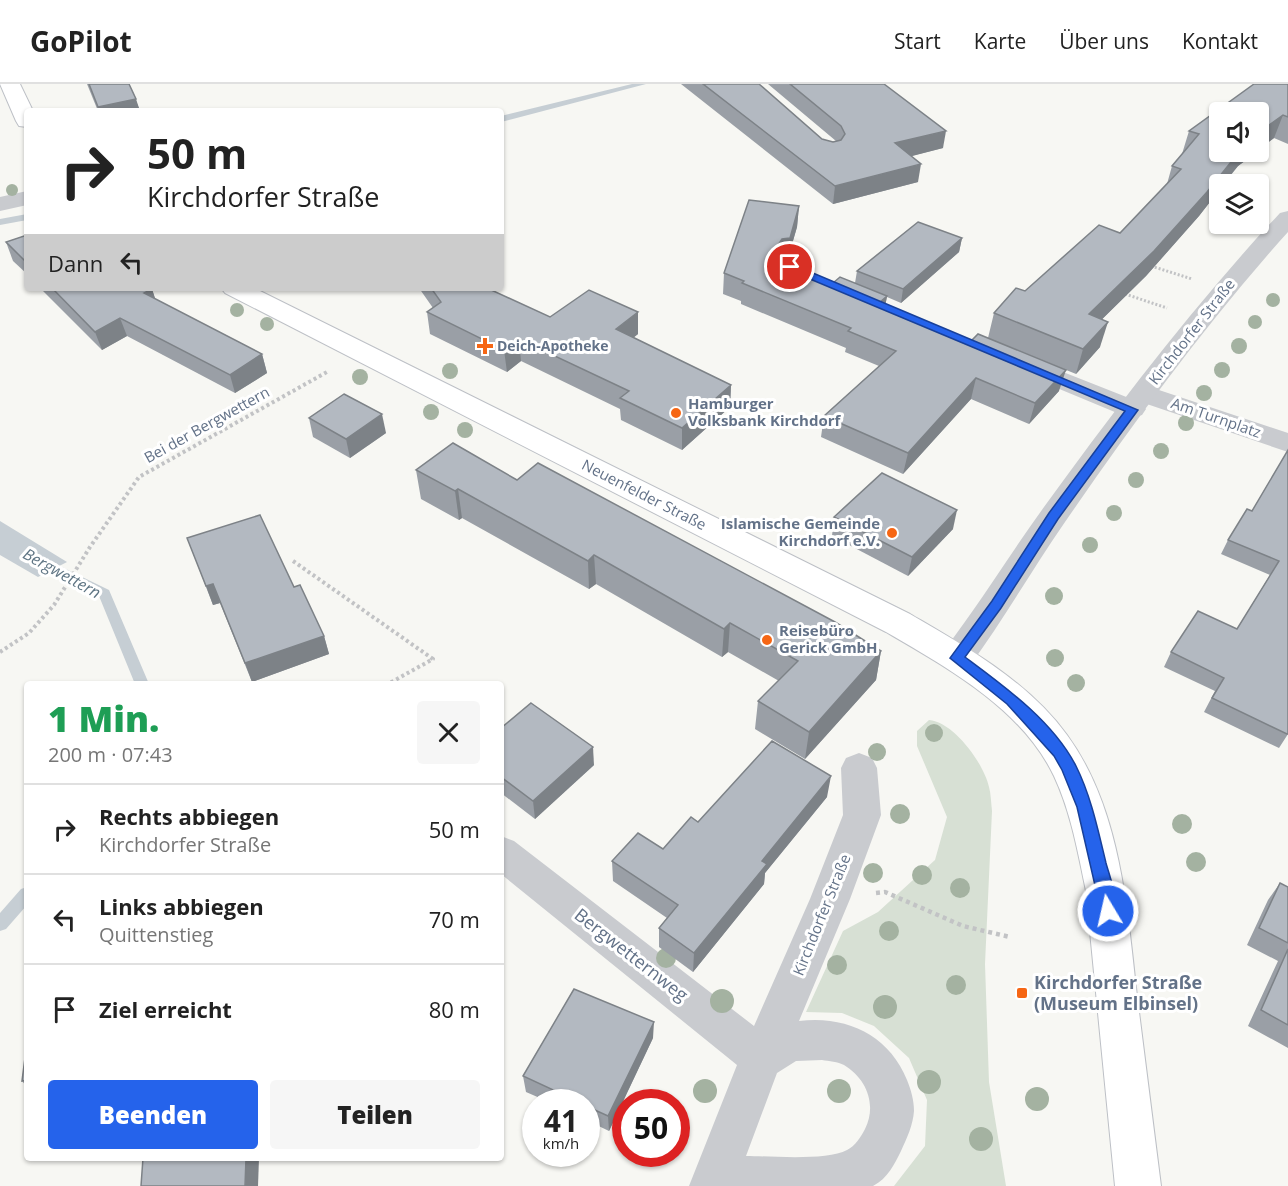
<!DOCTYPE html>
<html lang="de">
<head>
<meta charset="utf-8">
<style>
	:root { --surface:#fff; --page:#f6f6f6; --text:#222; --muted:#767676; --line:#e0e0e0; --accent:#2563eb }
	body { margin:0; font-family:"Open Sans",sans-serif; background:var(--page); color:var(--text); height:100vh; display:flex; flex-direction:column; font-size:22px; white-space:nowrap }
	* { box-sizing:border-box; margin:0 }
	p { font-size:20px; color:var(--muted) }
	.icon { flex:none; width:33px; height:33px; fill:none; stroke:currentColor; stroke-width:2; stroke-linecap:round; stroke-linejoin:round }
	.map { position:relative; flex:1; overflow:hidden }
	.side { position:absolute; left:24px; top:597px; width:480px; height:480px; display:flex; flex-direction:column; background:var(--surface); border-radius:6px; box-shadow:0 2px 4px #0004 }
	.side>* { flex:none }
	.hud { position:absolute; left:24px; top:24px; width:480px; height:183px; border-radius:6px; box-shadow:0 2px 4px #0004; background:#fff; color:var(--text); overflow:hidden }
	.controls { position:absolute; left:1209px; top:18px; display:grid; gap:12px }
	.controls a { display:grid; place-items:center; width:60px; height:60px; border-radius:6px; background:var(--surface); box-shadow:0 2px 4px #0004; font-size:30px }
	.speed { position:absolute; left:522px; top:1005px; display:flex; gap:12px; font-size:30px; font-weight:700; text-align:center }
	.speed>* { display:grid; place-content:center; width:78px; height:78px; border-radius:50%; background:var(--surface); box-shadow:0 2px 4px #0004; line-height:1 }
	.speed small { font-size:15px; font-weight:400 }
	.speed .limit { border:9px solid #d22; background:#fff; color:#111 }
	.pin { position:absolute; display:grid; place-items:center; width:51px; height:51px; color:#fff; margin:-26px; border:3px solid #fff; border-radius:50%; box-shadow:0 2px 6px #0007 }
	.me { position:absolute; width:66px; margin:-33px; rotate:351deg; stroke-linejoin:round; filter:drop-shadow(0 0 4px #0008) }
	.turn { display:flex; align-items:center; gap:21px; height:126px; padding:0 24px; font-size:27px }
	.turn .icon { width:78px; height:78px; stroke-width:2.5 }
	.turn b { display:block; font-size:42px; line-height:51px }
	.then { display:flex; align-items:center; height:57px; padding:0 24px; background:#0003; gap:12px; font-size:22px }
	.round { display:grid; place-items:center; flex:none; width:63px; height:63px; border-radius:6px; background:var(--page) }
	.headline { display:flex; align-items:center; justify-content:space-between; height:102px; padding:0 24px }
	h1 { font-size:36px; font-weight:800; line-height:45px; color:#1e9e55 }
	.cta { display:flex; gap:12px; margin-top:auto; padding:12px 24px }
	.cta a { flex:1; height:69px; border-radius:6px; background:var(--accent); color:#fff; font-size:24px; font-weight:800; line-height:69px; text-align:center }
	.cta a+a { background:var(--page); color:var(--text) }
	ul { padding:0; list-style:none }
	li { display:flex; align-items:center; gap:18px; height:90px; padding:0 24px; border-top:2px solid var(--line) }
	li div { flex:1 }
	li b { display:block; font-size:22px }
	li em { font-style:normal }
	header { display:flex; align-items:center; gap:36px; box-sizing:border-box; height:84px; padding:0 30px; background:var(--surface); border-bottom:2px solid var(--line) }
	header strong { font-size:28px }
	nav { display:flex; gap:33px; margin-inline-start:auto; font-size:21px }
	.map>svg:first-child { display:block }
	.green { fill:#d7e0d4 }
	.water { fill:#c6ced4 }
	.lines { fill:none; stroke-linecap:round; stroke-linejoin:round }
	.stream { fill:#c6ced4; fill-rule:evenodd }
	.secondary-casing { stroke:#bdc0c6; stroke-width:2 }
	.path-far2 { stroke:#c2c3c5; stroke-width:3; stroke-dasharray:2 2; stroke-linecap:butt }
	.path-far1 { stroke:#c2c3c5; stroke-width:4; stroke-dasharray:3 3; stroke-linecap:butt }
	.path { stroke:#c2c3c5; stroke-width:4.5; stroke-dasharray:4 4; stroke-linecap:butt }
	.minor { fill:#c9cbcf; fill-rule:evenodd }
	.tertiary { fill:#c9cbcf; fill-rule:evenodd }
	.secondary { fill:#fff; fill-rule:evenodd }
	.tree { fill:#a4b2a1 }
	.wall { fill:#9a9fa6 }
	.shaded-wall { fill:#7d8287 }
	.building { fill:#b3b9c1; stroke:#7d8287; stroke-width:1.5 }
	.route { fill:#2563eb; stroke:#184099; stroke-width:1.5 }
	.poi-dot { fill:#f66614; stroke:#fff; stroke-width:2 }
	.labels { text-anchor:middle; stroke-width:6; stroke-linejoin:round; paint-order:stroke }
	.far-poi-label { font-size:14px; font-weight:bold; fill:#637288; stroke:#fff; text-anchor:start }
	.street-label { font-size:15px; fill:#637288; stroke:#fff }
	.poi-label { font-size:15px; font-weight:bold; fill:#637288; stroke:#fff; text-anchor:start }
	.water-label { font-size:16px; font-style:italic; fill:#5f7584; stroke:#fff }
	.near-street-label { font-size:18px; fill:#637288; stroke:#fff }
	.near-poi-label { font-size:18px; font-weight:bold; fill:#637288; stroke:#fff; text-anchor:start }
</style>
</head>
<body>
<header>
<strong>GoPilot</strong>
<nav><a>Start</a><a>Karte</a><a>Über uns</a><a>Kontakt</a></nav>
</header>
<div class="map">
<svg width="1288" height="1102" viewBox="0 0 1288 1102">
	<rect width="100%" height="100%" fill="#f7f7f3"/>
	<path class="green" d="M929 636C954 638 984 680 989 703 991 710 991 719 992 727L985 880 989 998 1006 1102H894L925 1062 927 1016 909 974 874 942 842 929 806 928 843 847 878 828 935 776 947 733 917 662V647Z"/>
	<path class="water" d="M0 437 67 478 38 493 0 471Z"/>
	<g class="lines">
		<g class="stream">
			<path d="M632 0H646L501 38V32Z"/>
			<path d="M27 130V136L0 141V135Z"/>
			<path d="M39 472 109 506 149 600H135L99 512 34 480 33 477 34 474Z"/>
			<path d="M27 803V821L6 845 0 847V829L21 805Z"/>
		</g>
		<g class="secondary-casing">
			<g id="secondary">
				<path d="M0 0H20L33 27H27V43L19 42 16 37Z"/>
				<path d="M221 204H254L910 530C966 563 1028 597 1067 651 1121 725 1127 825 1137 912 1145 976 1153 1039 1161 1102H1115L1086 807C1078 769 1071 728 1054 692 1022 625 948 584 886 548L225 209Z"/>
			</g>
		</g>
		<g class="path-far2">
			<path d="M1151 182 1192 195"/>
			<path d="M1125 210 1167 224"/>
		</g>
		<g class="path-far1">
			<path d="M293 477 433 575 388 600"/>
			<path d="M0 568 29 549 54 521 90 463 139 393 327 288"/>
		</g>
		<path class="path" d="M876 809 885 808 963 842 1010 853"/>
		<g class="minor">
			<path d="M27 107V121L0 127V113Z"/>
			<path d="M1020 271 1134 316 1130 310 1134 304 1144 301 1288 349V368L1138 317 1146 325 1142 331 1132 334 1122 331 1011 285 1007 279 1011 273Z"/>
			<path d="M859 669 872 674 877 684 881 731 850 815 799 937C846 931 889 951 907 996 911 1006 914 1016 914 1027 913 1041 907 1054 901 1067 894 1081 888 1094 873 1102H689L737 981 501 790V752L514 757 754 942 810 815 843 731 841 684 846 674ZM822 976C829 977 838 978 844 981 867 995 877 1021 865 1045 861 1053 855 1062 847 1066 827 1077 770 1072 746 1072L777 989 796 977Z"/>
		</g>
		<path class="tertiary" d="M1288 127V148C1206 239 1134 338 1065 438 1032 486 1003 536 969 583L957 587 945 583 940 574 945 565C980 519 1010 470 1044 423 1118 321 1194 221 1280 129Z"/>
		<use href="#secondary" class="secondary"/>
	</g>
	<g class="tree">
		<circle cx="12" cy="106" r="6"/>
		<circle cx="1273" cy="216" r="7"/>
		<circle cx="237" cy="226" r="7"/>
		<circle cx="1255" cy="238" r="7"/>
		<circle cx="267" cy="240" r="7"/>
		<circle cx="1239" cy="262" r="8"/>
		<circle cx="1222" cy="286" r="8"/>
		<circle cx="450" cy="287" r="8"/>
		<circle cx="360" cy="293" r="8"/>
		<circle cx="1204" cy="309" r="8"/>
		<circle cx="431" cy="328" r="8"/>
		<circle cx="1186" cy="339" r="8"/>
		<circle cx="465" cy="346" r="8"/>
		<circle cx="1161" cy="367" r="8"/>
		<circle cx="1136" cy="396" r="8"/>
		<circle cx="1114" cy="429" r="8"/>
		<circle cx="1090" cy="461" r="8"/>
		<circle cx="1054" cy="512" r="9"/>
		<circle cx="1055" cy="574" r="9"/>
		<circle cx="1076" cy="599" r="9"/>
		<circle cx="934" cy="649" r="9"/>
		<circle cx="877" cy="668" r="9"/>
		<circle cx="900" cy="730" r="10"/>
		<circle cx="1182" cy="740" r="10"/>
		<circle cx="1196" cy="778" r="10"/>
		<circle cx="873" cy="789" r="10"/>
		<circle cx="922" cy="791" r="10"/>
		<circle cx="960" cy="804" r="10"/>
		<circle cx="889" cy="847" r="10"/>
		<circle cx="666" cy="874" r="10"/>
		<circle cx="837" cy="881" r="10"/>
		<circle cx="956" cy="901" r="10"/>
		<circle cx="722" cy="917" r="12"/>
		<circle cx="885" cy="923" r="12"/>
		<circle cx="929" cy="998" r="12"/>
		<circle cx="705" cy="1007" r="12"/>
		<circle cx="839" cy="1007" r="12"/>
		<circle cx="1037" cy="1015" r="12"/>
		<circle cx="981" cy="1055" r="12"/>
	</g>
	<g class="wall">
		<path d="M87 0H129L140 27H98Z"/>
		<path d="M681 0H759L822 55 833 58 836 57 768 0H884L943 64 911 72 918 98 833 120Z"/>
		<path d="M1288 0V60L1274 54 1258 66V28L1220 68H1257L1238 82 1199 132 1146 192 1102 235 1100 263 1076 290 1010 263 1059 307 1029 340 971 315 903 390 821 353 824 332 879 282 845 268 846 264 741 220V217L723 210 724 189 799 122 797 143 788 174 785 175 784 180 833 199H855L857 187 962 154 959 168 901 219 887 213 885 222 971 257 988 254 994 229 1025 207 1120 149 1167 100 1172 82 1182 70 1189 47Z"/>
		<path d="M27 151V190L13 177 6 158Z"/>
		<path d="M40 204H150L152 205 155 215 262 270 267 289 235 309 127 252 102 266Z"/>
		<path d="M419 204H487L550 233 638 250 633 254 731 301 730 323 682 366 621 336 620 325 521 277 507 288 430 250 427 228 433 224Z"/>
		<path d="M309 334 386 349 350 374 313 353Z"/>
		<path d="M1288 366V650L1279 664 1204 628 1215 607 1164 583 1171 568 1237 545 1270 491 1221 470 1228 456 1252 427Z"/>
		<path d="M416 386 517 396 881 567 876 596 805 675 755 645 758 617 779 597 728 568 722 573 596 500 589 505 462 434 459 436 421 415Z"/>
		<path d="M834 433 953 445 908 492 832 452Z"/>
		<path d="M187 454 294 503 324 552 329 570 252 598 220 519 213 521Z"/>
		<path d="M501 644 594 681 535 735 501 709Z"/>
		<path d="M827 713 765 789 764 800 693 888 659 863V844L667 834 613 797 612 777 663 765 698 738Z"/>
		<path d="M1280 799 1288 803V964L1248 942 1278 877 1247 861 1268 816Z"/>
		<path d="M653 954 609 1047 586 1036V1018H549L526 1008 523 992Z"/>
		<path d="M27 958V1003L22 997Z"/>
	</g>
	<g class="shaded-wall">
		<path d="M136 15 140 27H99L98 23Z"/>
		<path d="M1283 31 1274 54 1258 66V49Z"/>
		<path d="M946 47 943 64 893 77 895 59Z"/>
		<path d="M1239 68H1257L1238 82 1223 100H1220V105L1199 132 1146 192 1081 256 1089 230Z"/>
		<path d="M921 80 918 98 833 120 835 102Z"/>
		<path d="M799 122 797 143 788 174 785 175 783 191 778 161Z"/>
		<path d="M962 154 959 168 901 219 903 205Z"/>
		<path d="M152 205 158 223 144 209Z"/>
		<path d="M887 212 883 233 879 219Z"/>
		<path d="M638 228V250L616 267V245Z"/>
		<path d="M120 234 127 252 102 266 95 248Z"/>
		<path d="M1108 238 1100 263 1076 290 1083 265Z"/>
		<path d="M519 255 521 277 507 288 504 266Z"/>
		<path d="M262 270 267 289 235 309 230 291Z"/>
		<path d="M1066 286 1059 307 1029 340 1035 319Z"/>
		<path d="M976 294 971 315 903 390 908 369Z"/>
		<path d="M731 301 730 323 682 366V344Z"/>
		<path d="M382 330 386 349 350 374 346 355Z"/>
		<path d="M458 405 462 434 459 436 455 407Z"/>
		<path d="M957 426 953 445 908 492 912 473Z"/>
		<path d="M594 471 596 500 589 505 588 477Z"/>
		<path d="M213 500 220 519 213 521 206 502Z"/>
		<path d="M730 539 728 568 722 573 724 545Z"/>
		<path d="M324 552 329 570 252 598 245 579Z"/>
		<path d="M881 567 876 596 805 675 809 648Z"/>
		<path d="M593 663 594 681 535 735 533 717Z"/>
		<path d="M831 692 827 713 765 789 764 800 693 888 694 869 762 777Z"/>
		<path d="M654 938 653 954 609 1047 608 1032Z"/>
		<path d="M246 1074H259L258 1102H245Z"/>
	</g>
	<g class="building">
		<path d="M89 0H129L136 15 98 23Z"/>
		<path d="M703 0H759L822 55 833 58 841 56 845 50 841 42 790 0H884L946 47 895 59 921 80 835 102Z"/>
		<path d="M1254 0H1288V33L1283 31 1258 49V28H1220V68H1239L1207 108 1154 167 1089 230 1108 238 1083 265 994 229 1016 204 1025 207 1099 141 1120 149 1181 85 1172 82 1199 50 1189 47Z"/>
		<path d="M749 116 799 122 790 154 782 155 778 161 781 168 785 171 782 180 833 199 840 193 887 212 879 219 971 257 978 250 1066 286 1035 319 976 294 908 369 824 332 896 267 848 247 851 244 742 199 744 197 724 189Z"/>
		<path d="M918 138 962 154 903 205 857 187Z"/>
		<path d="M27 151V179L6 158Z"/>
		<path d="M52 204H150L152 205 144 209 262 270 230 291 120 234 95 248Z"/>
		<path d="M431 204H487L550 233 589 206 638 228 616 245 731 301 682 344 620 314 629 307 519 255 504 266 427 228 441 218Z"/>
		<path d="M344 310 382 330 346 355 309 334Z"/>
		<path d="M453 359 517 396 538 379 835 538 881 567 809 648 758 617 798 577 730 539 724 545 594 471 588 477 458 405 455 407 416 386Z"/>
		<path d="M1288 366V650H1287L1212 614 1224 594 1171 568 1198 527 1237 545 1279 477 1228 456 1247 425 1252 427Z"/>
		<path d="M882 389 957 426 912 473 834 433Z"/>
		<path d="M260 431 294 503 300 501 324 552 245 579 213 500 206 502 187 454Z"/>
		<path d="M531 619 593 663 533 717 501 693V644Z"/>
		<path d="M772 657 831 692 762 777 767 780 694 869 659 844 678 821 612 777 638 749 663 765 691 733 698 738Z"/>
		<path d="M1280 799 1288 803V859L1259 844Z"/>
		<path d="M1288 865V941L1261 926Z"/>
		<path d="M574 905 654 938 608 1032 586 1022V1018H579L523 992Z"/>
		<path d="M27 958V996L22 997Z"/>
		<path d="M143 1074H246L245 1102H141Z"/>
	</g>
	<path class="route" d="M786 181H794L1138 326 1058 435 1001 524 965 573C1004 602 1053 637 1076 682 1091 712 1098 746 1106 779 1110 794 1120 818 1113 832L1108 834 1102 832 1077 723 1062 686 1054 672 1007 620 950 574 992 517 1049 429 1125 327 786 185Z"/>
	<g class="poi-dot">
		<path d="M482 253h6v6h6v6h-6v6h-6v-6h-6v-6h6z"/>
		<circle cx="676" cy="329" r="6"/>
		<circle cx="892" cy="449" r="6"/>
		<circle cx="767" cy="556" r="6"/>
		<rect x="1016" y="903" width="12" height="12" rx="3"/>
	</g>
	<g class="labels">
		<g class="far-poi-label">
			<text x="497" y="267">Deich-Apotheke</text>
		</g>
		<g class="street-label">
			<text transform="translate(1192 248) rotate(-52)" y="5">Kirchdorfer Straße</text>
			<text transform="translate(1216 334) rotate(19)" y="5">Am Turnplatz</text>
			<text transform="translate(207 341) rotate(-29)" y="5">Bei der Bergwettern</text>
			<text transform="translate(644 411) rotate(27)" y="5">Neuenfelder Straße</text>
			<text transform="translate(822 831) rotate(-68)" y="5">Kirchdorfer Straße</text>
		</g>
		<g class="poi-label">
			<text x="688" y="325">Hamburger<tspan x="688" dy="17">Volksbank Kirchdorf</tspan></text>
			<text x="880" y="445" text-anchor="end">Islamische Gemeinde<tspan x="880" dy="17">Kirchdorf e.V.</tspan></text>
			<text x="779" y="552">Reisebüro<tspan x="779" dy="17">Gerick GmbH</tspan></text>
		</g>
		<g class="water-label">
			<text transform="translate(62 489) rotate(29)" y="6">Bergwettern</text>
		</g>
		<g class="near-street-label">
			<text transform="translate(631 871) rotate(38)" y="6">Bergwetternweg</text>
		</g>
		<g class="near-poi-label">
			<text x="1034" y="905">Kirchdorfer Straße<tspan x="1034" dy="21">(Museum Elbinsel)</tspan></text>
		</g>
	</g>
</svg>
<div class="controls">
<a><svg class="icon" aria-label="sound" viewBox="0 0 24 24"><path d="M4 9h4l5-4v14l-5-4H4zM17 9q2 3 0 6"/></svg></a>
<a><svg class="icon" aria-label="layers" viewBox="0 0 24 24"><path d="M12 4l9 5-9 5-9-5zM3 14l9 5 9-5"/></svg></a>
</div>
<div class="speed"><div>41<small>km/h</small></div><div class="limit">50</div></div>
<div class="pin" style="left:790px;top:183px;background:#d93025"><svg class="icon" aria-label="arrive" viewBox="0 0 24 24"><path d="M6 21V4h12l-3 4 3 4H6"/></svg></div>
<svg class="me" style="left:1108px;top:827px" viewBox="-20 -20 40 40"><circle r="17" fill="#2563eb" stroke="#fff" stroke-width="3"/><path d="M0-11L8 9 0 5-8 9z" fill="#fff"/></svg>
<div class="hud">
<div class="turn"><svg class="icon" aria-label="right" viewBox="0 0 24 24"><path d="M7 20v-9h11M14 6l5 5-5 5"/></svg><div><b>50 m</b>Kirchdorfer Straße</div></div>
<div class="then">Dann<svg class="icon" aria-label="left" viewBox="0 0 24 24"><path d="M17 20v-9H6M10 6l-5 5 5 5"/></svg></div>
</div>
<section class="side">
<div class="headline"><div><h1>1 Min.</h1><p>200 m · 07:43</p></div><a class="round"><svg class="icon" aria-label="close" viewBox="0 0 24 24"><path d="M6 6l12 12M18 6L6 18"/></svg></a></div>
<ul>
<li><svg class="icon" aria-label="right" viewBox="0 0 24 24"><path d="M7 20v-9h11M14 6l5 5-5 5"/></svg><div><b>Rechts abbiegen</b><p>Kirchdorfer Straße</p></div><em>50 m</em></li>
<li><svg class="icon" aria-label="left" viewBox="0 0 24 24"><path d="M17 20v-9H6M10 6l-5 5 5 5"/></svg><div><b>Links abbiegen</b><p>Quittenstieg</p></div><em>70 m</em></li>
<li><svg class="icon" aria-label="arrive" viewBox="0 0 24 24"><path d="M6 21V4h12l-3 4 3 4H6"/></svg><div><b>Ziel erreicht</b></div><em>80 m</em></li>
</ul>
<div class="cta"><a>Beenden</a><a>Teilen</a></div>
</section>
</div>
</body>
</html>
